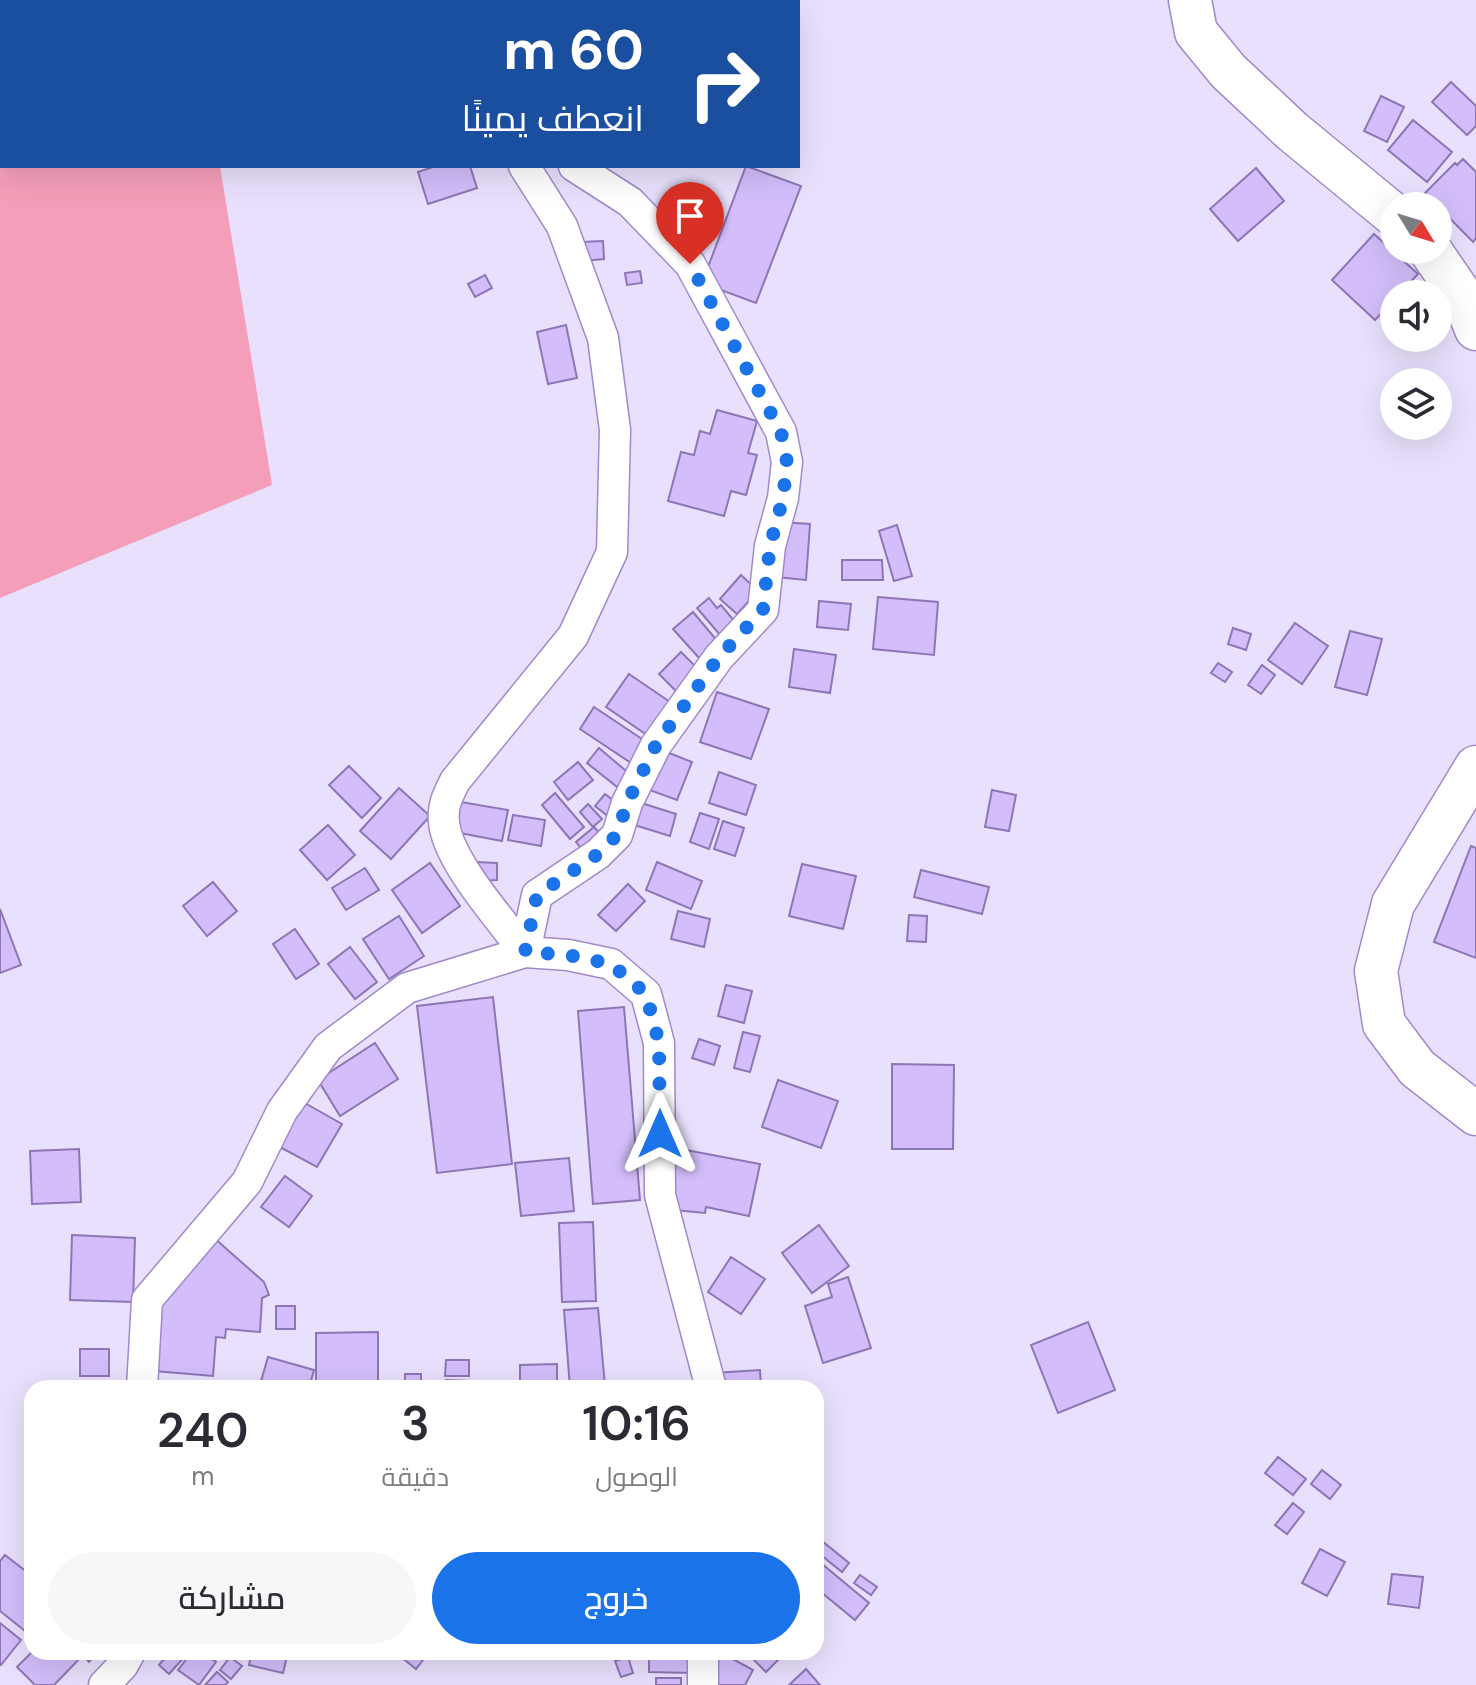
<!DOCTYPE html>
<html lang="ar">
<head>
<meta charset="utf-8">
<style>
	:root { --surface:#fff; --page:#f7f7f7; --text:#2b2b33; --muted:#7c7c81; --accent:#1a73e8 }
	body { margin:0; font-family:"DM Sans",Cairo,sans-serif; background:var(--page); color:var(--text); direction:rtl; height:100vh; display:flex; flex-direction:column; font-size:30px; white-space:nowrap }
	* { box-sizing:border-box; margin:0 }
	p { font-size:26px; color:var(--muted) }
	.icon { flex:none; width:44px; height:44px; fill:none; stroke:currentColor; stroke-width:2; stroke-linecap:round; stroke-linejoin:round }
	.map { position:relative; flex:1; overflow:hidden; direction:ltr }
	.panel { position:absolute; left:24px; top:1380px; width:800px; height:280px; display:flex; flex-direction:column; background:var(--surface); border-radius:24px; box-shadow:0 8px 32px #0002; direction:rtl }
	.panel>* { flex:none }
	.top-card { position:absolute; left:0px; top:0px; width:800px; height:168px; box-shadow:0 8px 32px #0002; direction:rtl; background:#1a4fa0; color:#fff; overflow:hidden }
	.needle { width:52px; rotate:128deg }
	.buttons { position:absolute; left:1380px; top:192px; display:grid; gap:16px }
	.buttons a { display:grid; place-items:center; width:72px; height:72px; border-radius:50%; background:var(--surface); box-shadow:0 8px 32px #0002; font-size:40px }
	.pin { position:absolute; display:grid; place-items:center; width:68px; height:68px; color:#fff; margin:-82px -34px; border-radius:50% 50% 50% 0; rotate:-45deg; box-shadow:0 0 8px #0007 }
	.pin .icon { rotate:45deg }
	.me { position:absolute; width:88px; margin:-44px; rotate:0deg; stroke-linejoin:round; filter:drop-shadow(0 0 6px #0008) }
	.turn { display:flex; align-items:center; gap:28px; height:168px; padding:0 24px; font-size:36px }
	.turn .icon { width:104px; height:104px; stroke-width:2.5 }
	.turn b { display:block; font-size:56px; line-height:68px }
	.eta { display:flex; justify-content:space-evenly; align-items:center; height:136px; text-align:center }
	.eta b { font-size:48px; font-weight:600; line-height:56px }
	.button { display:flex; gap:16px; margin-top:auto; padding:16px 24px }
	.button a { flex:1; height:92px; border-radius:48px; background:var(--accent); color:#fff; font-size:32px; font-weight:600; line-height:92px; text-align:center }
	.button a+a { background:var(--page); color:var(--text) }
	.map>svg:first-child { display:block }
	.green { fill:#f59eb9 }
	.building { fill:#d3befb; stroke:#8d76b6; stroke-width:2 }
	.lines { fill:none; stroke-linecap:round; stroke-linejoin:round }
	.street-casing { stroke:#a189cb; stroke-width:33 }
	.secondary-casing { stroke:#a189cb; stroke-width:45 }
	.street { stroke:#fff; stroke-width:30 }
	.secondary { stroke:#fff; stroke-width:42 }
	.route { stroke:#1a73e8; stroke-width:14; stroke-dasharray:0 25.2 }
</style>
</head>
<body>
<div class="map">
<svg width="1476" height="1685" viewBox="0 0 1476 1685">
	<rect width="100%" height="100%" fill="#e9e0fd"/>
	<path class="green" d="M0 0H193V2H2V166H220L272 485 0 598Z"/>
	<g class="building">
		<path d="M1451 82 1476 106V126L1467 135 1432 102Z"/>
		<path d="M1381 96 1404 107 1387 142 1364 131Z"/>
		<path d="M1413 120 1452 152 1427 182 1388 150Z"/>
		<path d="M1463 159 1476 172V238L1473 242 1425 193 1455 163 1457 165Z"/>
		<path d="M436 166H470L477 188 428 204 418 172Z"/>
		<path d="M746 166 801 186 756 303 702 283Z"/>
		<path d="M1256 168 1284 201 1238 241 1210 209Z"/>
		<path d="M1374 234 1418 274 1399 294H1394V300L1375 320 1332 280Z"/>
		<path d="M603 241 604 259 583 261 581 242Z"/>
		<path d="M640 271 642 283 627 285 625 273Z"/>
		<path d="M485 275 492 288 475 297 468 284Z"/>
		<path d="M566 325 577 378 548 384 537 332Z"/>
		<path d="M717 410 757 421 748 453 757 455 746 495 731 491 724 516 668 501 681 452 694 455 700 431 710 434Z"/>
		<path d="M780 522 810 524 806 580 776 577Z"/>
		<path d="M897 525 912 576 894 581 879 531Z"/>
		<path d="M842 560H882L883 580H842Z"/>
		<path d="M741 575 758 591 737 614 720 599Z"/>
		<path d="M878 597 938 602 934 655 873 649Z"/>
		<path d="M709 598 717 608 721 605 736 623 721 636 697 608Z"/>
		<path d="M819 601 851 604 848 630 817 627Z"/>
		<path d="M693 612 719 643 700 659 673 629Z"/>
		<path d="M1295 623 1328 646 1302 684 1268 660Z"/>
		<path d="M1233 628 1251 634 1246 650 1228 644Z"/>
		<path d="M1350 631 1382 639 1367 695 1335 687Z"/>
		<path d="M794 649 836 655 830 693 789 687Z"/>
		<path d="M681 652 699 670 677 692 659 674Z"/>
		<path d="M1218 663 1232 672 1225 682 1211 673Z"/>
		<path d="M1262 665 1275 675 1261 694 1248 685Z"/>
		<path d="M629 674 673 704 650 737 606 707Z"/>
		<path d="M717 692 769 709 751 759 700 742Z"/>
		<path d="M594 707 648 743 634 765 580 729Z"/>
		<path d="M599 748 632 776 621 790 587 763Z"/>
		<path d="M659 749 692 762 677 800 644 788Z"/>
		<path d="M578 762 593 780 568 800 554 782Z"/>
		<path d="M349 766 381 798 362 818 329 785Z"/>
		<path d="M719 772 756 785 746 815 709 803Z"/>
		<path d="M399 788 430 816 391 859 360 831Z"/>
		<path d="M992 790 1016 795 1009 831 985 827Z"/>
		<path d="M555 793 584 827 570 839 542 805Z"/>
		<path d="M605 794 619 805 609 817 595 806Z"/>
		<path d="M455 801 508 810 502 841 449 831Z"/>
		<path d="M635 801 676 814 670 836 628 823Z"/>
		<path d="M588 804 602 819 593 827 580 812Z"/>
		<path d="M700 813 719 819 709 849 690 842Z"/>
		<path d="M513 815 545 820 541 846 508 840Z"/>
		<path d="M723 821 744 828 735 856 714 849Z"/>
		<path d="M328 825 355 855 327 880 300 850Z"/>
		<path d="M594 827 602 836 584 852 576 842Z"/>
		<path d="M1471 846 1476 848V958L1434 942Z"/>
		<path d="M476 862 497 863V880L476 881Z"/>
		<path d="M657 862 702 881 691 909 646 890Z"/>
		<path d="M430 863 460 906 422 933 392 890Z"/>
		<path d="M802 864 856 876 843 929 789 916Z"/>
		<path d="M365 868 379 890 346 910 332 888Z"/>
		<path d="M921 870 989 887 982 914 914 897Z"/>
		<path d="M213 882 237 911 207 936 183 906Z"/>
		<path d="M628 884 645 901 616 931 598 915Z"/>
		<path d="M0 909 21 965 0 973Z"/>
		<path d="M678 911 710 919 704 947 671 939Z"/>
		<path d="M909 915 927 916 926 942 907 941Z"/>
		<path d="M399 916 424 956 389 979 363 939Z"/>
		<path d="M295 929 319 964 296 979 273 944Z"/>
		<path d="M350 947 377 982 355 999 328 964Z"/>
		<path d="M726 985 752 991 744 1023 718 1016Z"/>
		<path d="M493 997 512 1164 437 1173 417 1006Z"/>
		<path d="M624 1007 640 1200 593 1204 578 1011Z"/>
		<path d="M743 1032 760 1036 750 1072 734 1068Z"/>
		<path d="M699 1039 720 1046 714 1065 692 1058Z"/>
		<path d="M375 1043 398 1079 340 1116 318 1080Z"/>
		<path d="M892 1064 954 1065 953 1149H892Z"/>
		<path d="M778 1080 838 1101 821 1148 762 1127Z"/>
		<path d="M303 1102 342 1124 317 1167 278 1146Z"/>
		<path d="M670 1147 760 1164 749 1216 706 1207 705 1213 674 1210Z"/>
		<path d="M79 1149 81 1202 32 1204 30 1151Z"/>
		<path d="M569 1158 574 1211 521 1216 515 1163Z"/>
		<path d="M285 1176 312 1196 289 1227 261 1207Z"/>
		<path d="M593 1222 596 1301 562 1302 559 1223Z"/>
		<path d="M819 1225 849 1266 812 1293 782 1253Z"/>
		<path d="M72 1235 135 1238 133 1302 70 1300Z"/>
		<path d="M213 1237 264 1282 269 1295 262 1298 260 1332 226 1329 225 1338 216 1337 213 1376 154 1371 160 1294Z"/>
		<path d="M731 1257 765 1279 741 1314 708 1292Z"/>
		<path d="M848 1277 871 1348 823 1363 805 1306 832 1297 828 1284Z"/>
		<rect x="276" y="1306" width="19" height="23"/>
		<path d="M598 1308 605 1386 570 1388 564 1310Z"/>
		<path d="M1088 1322 1115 1390 1058 1413 1031 1345Z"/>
		<path d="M378 1332V1388H316V1333Z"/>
		<rect x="80" y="1349" width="29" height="27"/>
		<path d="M268 1357 314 1370 309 1388H259Z"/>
		<path d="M446 1360H469V1376H445Z"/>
		<path d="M557 1364V1388H520V1365Z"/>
		<path d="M760 1370 761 1388H715L714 1373Z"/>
		<rect x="405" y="1374" width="16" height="14"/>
		<path d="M446 1380 470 1381V1388H446Z"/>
		<path d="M177 1381 221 1382V1388H177Z"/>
		<path d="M1278 1457 1306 1479 1293 1495 1265 1473Z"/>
		<path d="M1322 1470 1341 1485 1330 1499 1311 1484Z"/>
		<path d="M1293 1503 1304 1512 1287 1534 1275 1525Z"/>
		<path d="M822 1541 849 1563 842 1572 816 1551Z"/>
		<path d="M1320 1549 1345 1562 1327 1596 1302 1583Z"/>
		<path d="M5 1555 32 1576 30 1635 0 1611V1561Z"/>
		<path d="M816 1559 869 1603 855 1620 816 1588Z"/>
		<path d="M1392 1574 1423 1577 1419 1608 1388 1604Z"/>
		<path d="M860 1575 877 1587 871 1595 854 1583Z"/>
		<path d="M0 1623 21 1640 1 1665 0 1664Z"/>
		<path d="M32 1652H98L89 1662 83 1655 54 1685H35L17 1667Z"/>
		<path d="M170 1652H183L186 1655 169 1674 159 1665Z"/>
		<path d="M192 1652H202L216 1662 199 1685 178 1670Z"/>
		<path d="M252 1652H288L283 1673 249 1665Z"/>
		<path d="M395 1652H429L416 1669Z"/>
		<path d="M649 1652H693V1673L649 1672Z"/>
		<path d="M714 1652H720L753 1670 745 1685H709Z"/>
		<path d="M746 1652H786L766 1672Z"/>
		<path d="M230 1657 242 1666 231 1679 220 1670Z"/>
		<path d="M628 1657 633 1673 621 1677 615 1661Z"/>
		<path d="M806 1669 820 1685H789Z"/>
		<path d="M217 1672 228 1682 225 1685H205Z"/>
		<rect x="656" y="1678" width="25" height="7"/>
	</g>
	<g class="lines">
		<g class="street-casing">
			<g id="street">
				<path d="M390 0 391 2"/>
				<path d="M524 166 562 226 603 338 615 430 612 552 573 636 455 781C448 795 442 806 444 822 447 860 501 920 525 952"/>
				<path d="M525 952 537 895 598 854 617 835 627 803 656 745 719 657 763 610 770 546 783 498 787 462 781 432 690 264 630 202 574 166"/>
				<path d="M142 1388 147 1300 247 1182 282 1111 328 1047 407 988 525 952 568 955 611 964 646 994 659 1043 660 1195 711 1388"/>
				<path d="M703 1652V1685"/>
				<path d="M104 1685 123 1665 130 1652"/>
			</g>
		</g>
		<g class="secondary-casing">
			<g id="secondary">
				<path d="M1190 0 1196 32 1228 71 1292 131 1394 215"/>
				<path d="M1430 250 1465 301 1476 329"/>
				<path d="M1476 767 1393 904 1376 971 1384 1024 1417 1068 1476 1114"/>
			</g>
		</g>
		<use href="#street" class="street"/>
		<use href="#secondary" class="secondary"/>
	</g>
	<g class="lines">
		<path class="route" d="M660 1134 659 1043 646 994 611 964 568 955 525 952 537 895 598 854 617 835 627 803 656 745 719 657 763 610 770 546 783 498 787 462 781 432 690 264"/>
	</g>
</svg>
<div class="buttons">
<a><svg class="needle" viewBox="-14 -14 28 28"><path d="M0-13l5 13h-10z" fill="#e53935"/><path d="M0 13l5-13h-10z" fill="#7c7c81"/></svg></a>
<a><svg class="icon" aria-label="sound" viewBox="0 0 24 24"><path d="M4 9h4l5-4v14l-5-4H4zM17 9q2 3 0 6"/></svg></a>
<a><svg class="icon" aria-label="layers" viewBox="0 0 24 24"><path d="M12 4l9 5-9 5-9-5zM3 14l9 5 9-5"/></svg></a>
</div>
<div class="pin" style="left:690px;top:264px;background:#d93025"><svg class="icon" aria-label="arrive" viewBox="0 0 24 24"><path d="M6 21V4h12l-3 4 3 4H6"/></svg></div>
<svg class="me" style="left:660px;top:1134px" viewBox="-20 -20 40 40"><path d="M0-17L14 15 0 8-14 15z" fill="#1a73e8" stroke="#fff" stroke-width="4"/></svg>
<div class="top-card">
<div class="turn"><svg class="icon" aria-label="right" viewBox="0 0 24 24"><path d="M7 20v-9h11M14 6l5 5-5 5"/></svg><div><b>60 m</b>انعطف يمينًا</div></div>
</div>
<section class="panel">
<div class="eta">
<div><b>10:16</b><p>الوصول</p></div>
<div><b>3</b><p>دقيقة</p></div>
<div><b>240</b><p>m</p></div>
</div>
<div class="button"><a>خروج</a><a>مشاركة</a></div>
</section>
</div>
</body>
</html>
